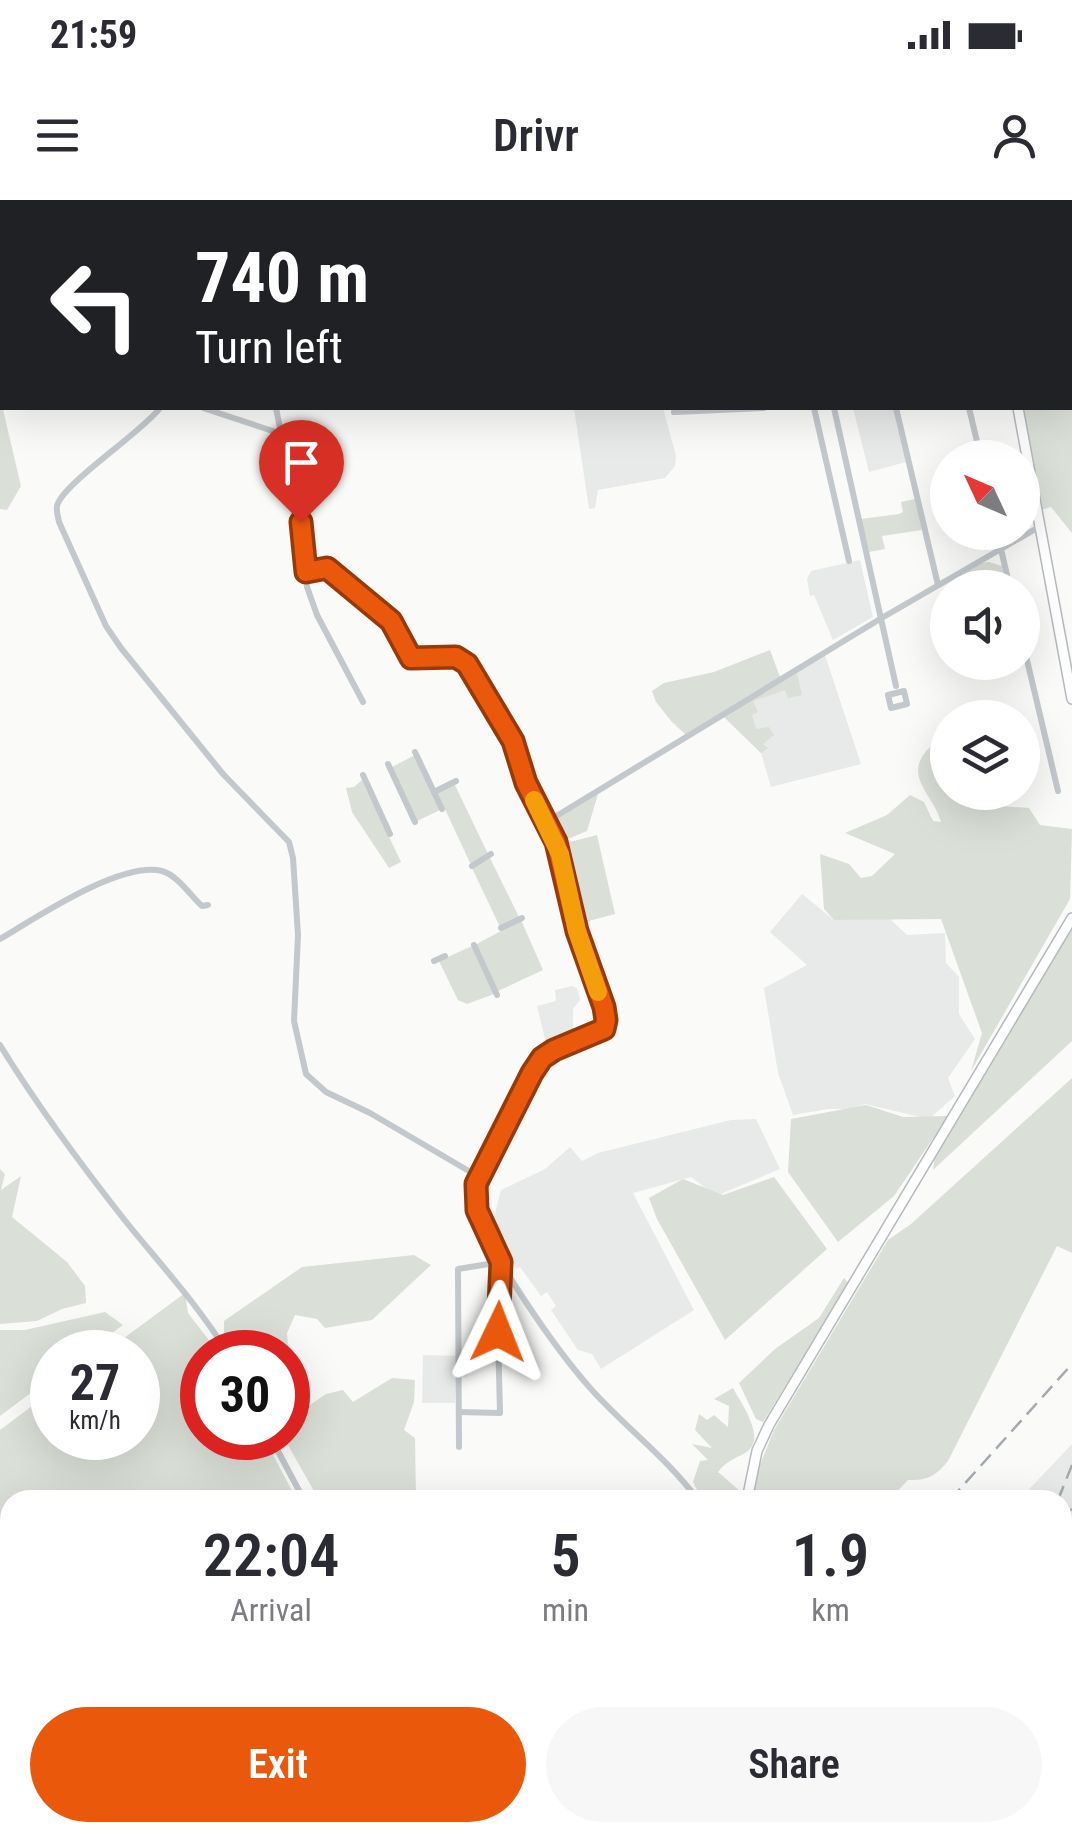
<!DOCTYPE html>
<html lang="en">
<head>
<meta charset="utf-8">
<style>
	:root { --surface:#fff; --page:#f7f7f7; --text:#2b2b33; --muted:#7c7c81; --accent:#ea580c }
	body { margin:0; font-family:"Roboto Condensed",sans-serif; background:var(--page); color:var(--text); height:100vh; display:flex; flex-direction:column; font-size:38px; white-space:nowrap }
	* { box-sizing:border-box; margin:0 }
	p { font-size:32px; color:var(--muted) }
	.icon { flex:none; width:55px; height:55px; fill:none; stroke:currentColor; stroke-width:2; stroke-linecap:round; stroke-linejoin:round }
	.map { position:relative; flex:1; overflow:hidden }
	.details { position:absolute; left:0px; top:1290px; width:1072px; height:352px; display:flex; flex-direction:column; background:var(--surface); border-radius:30px 30px 0 0; box-shadow:0 10px 40px #0002 }
	.details>* { flex:none }
	.guide { position:absolute; left:0px; top:0px; width:1072px; height:210px; box-shadow:0 10px 40px #0002; background:#202124; color:#fff; overflow:hidden }
	.needle { width:65px; rotate:314deg }
	.fabs { position:absolute; left:930px; top:240px; display:grid; gap:20px }
	.fabs a { display:grid; place-items:center; width:110px; height:110px; border-radius:50%; background:var(--surface); box-shadow:0 10px 40px #0002; font-size:50px }
	.speed { position:absolute; left:30px; top:1130px; display:flex; gap:20px; font-size:50px; font-weight:700; text-align:center }
	.speed>* { display:grid; place-content:center; width:130px; height:130px; border-radius:50%; background:var(--surface); box-shadow:0 10px 40px #0002; line-height:1 }
	.speed small { font-size:25px; font-weight:400 }
	.speed .limit { border:15px solid #d22; background:#fff; color:#111 }
	.pin { position:absolute; display:grid; place-items:center; width:85px; height:85px; color:#fff; margin:-102px -42px; border-radius:50% 50% 50% 0; rotate:-45deg; box-shadow:0 0 10px #0007 }
	.pin .icon { rotate:45deg }
	.me { position:absolute; width:110px; margin:-55px; rotate:2deg; stroke-linejoin:round; filter:drop-shadow(0 0 8px #0008) }
	.turn { display:flex; align-items:center; gap:35px; height:210px; padding:0 30px; font-size:45px }
	.turn .icon { width:130px; height:130px; stroke-width:2.5 }
	.turn b { display:block; font-size:70px; line-height:85px }
	.eta { display:flex; justify-content:space-evenly; align-items:center; height:170px; text-align:center }
	.eta b { font-size:60px; font-weight:600; line-height:70px }
	.button { display:flex; gap:20px; margin-top:auto; padding:20px 30px }
	.button a { flex:1; height:115px; border-radius:60px; background:var(--accent); color:#fff; font-size:40px; font-weight:600; line-height:115px; text-align:center }
	.button a+a { background:var(--page); color:var(--text) }
	.status { display:flex; justify-content:space-between; align-items:center; height:70px; padding:0 50px; background:var(--surface); direction:ltr }
	.status svg { height:28px; fill:currentColor }
	header { display:flex; justify-content:space-between; align-items:center; height:130px; padding:0 30px; background:var(--surface); font-size:45px; font-weight:600 }
	.map>svg:first-child { display:block }
	.built { fill:#e8e9e9 }
	.green { fill:#dadfd7 }
	.lines { fill:none; stroke-linecap:round; stroke-linejoin:round }
	.stream { stroke:#bbc7cb; stroke-width:2.5 }
	.major-casing { stroke:#b5babe; stroke-width:12 }
	.minor { stroke:#c3c8cc; stroke-width:6 }
	.major { stroke:#fff; stroke-width:9 }
	.rail { stroke:#a2aab0; stroke-width:2.5; stroke-dasharray:15 8; stroke-linecap:butt }
	.route-casing { stroke:#983908; stroke-width:25 }
	.route { stroke:#ea580c; stroke-width:18 }
	.slow { stroke:#f59e0b; stroke-width:18 }
</style>
</head>
<body>
<div class="status"><b>21:59</b><svg viewBox="0 0 49 12"><path d="M0 12V9h3v3zM5 12V6h3v6zM10 12V3h3v9zM15 12V0h3v12zM26 1h20v11H26zM47 4h2v5h-2z"/></svg></div>
<header><svg class="icon" aria-label="menu" viewBox="0 0 24 24"><path d="M4 6h16M4 12h16M4 18h16"/></svg>Drivr<svg class="icon" aria-label="person" viewBox="0 0 24 24"><circle cx="12" cy="8" r="4"/><path d="M4 21q1-7 8-7t8 7"/></svg></header>
<div class="map">
<svg width="1072" height="1642" viewBox="0 0 1072 1642">
	<rect width="100%" height="100%" fill="#fafaf8"/>
	<g class="built">
		<path d="M574 208H663L676 256 675 266 665 278 598 290 595 308 589 309Z"/>
		<path d="M853 208H893L906 262 869 272Z"/>
		<path d="M860 360 873 417 833 440 814 395 810 396 807 379 811 371Z"/>
		<path d="M825 455 861 564 771 587 761 553 724 517Z"/>
		<path d="M802 694 834 720 890 719 907 735 945 733 946 763 959 777V814L975 839 948 878 955 896 929 919 865 904 849 909H828L793 915 778 873 764 788 807 765 770 732Z"/>
		<path d="M572 786 577 788 580 800 573 809V836L546 843 537 806 556 801 555 790Z"/>
		<path d="M756 919 780 969 716 996 691 977 633 993 694 1110 601 1169 592 1154 578 1150 551 1110 556 1106 547 1092 541 1096 520 1067 516 1069 496 1041 491 1028 501 990 545 969 570 947 582 961 598 953 731 920Z"/>
		<path d="M465 1150 468 1174 466 1177 456 1178 455 1203H422L423 1155 462 1156 464 1159Z"/>
		<path d="M1072 1244V1447L1064 1449 1062 1300H1019Z"/>
	</g>
	<g class="green">
		<path d="M560 0H906L893 2Z"/>
		<path d="M1045 0H1072V333L1051 307 1041 310 1023 208H1070V2H1044Z"/>
		<path d="M0 197 21 286 7 310 0 309Z"/>
		<path d="M915 299 922 330 882 336 885 349 869 352 861 319 899 314 903 312 901 302Z"/>
		<path d="M989 362 1002 366 1006 387 957 388V378L980 363Z"/>
		<path d="M770 450 780 477 686 535 672 522 656 502 652 491 664 483 714 472Z"/>
		<path d="M797 473 802 495 788 498 785 490 753 501 758 512 752 515 756 529 769 527 774 535 763 544 768 548 761 553 724 517Z"/>
		<path d="M930 547 935 557 947 555 948 592 985 593 1000 606 1029 608 1040 625 1072 629 1070 699 971 871 982 833 941 719 834 720 824 709 820 654 849 664 861 678 872 676 895 654 845 633 887 615 910 595 924 602 933 621 941 622C933 593 901 576 930 547Z"/>
		<path d="M415 555 440 610 417 621 392 567Z"/>
		<path d="M362 580 401 662 389 668 352 612 346 588 354 587Z"/>
		<path d="M454 583 488 654 471 665 437 592Z"/>
		<path d="M598 594 587 631 563 641 559 639 552 622Z"/>
		<path d="M597 635 615 714 585 722 566 643Z"/>
		<path d="M490 658 519 717 500 727 472 668Z"/>
		<path d="M521 720 543 770 498 791 475 745Z"/>
		<path d="M1072 728V841L933 970 935 957Z"/>
		<path d="M472 746 494 794 467 804 458 800 439 761Z"/>
		<path d="M1072 878V1053L1057 1046 948 1261C936 1276 927 1281 908 1280L889 1300H750V1290L774 1230 888 1040 911 1024Z"/>
		<path d="M866 905 903 917 948 916 894 996 838 1042 788 972 791 919Z"/>
		<path d="M0 969 5 974 1 990 21 976 12 1017 67 1062 85 1086 86 1103 62 1109 37 1121 0 1124Z"/>
		<path d="M774 977 827 1049 725 1140 657 1019 649 998 683 979 723 995Z"/>
		<path d="M414 1055 431 1065 372 1120 325 1128 317 1119 295 1115 287 1133 290 1173 288 1176V1152H235L224 1135V1121L302 1067Z"/>
		<path d="M844 1078 849 1083 763 1222 756 1219 739 1183 775 1149 819 1118Z"/>
		<path d="M185 1093 188 1113 218 1152H202V1238H264L297 1300H10V1632L103 1633 100 1642 76 1639 73 1642H4L0 1637V1230L52 1191V1238H138V1152H105Z"/>
		<path d="M105 1112 123 1125 86 1152H52V1177L0 1216V1130H25Z"/>
		<path d="M392 1178 415 1180 414 1202 404 1230 415 1238 416 1300H319L284 1238H288V1220L326 1194 343 1190 353 1202Z"/>
		<path d="M733 1188C742 1205 768 1240 745 1253 734 1259 725 1262 718 1272L741 1292 738 1300H702L693 1282 700 1261 708 1260 692 1244 712 1248 695 1230 699 1214 707 1220 714 1215 728 1227 729 1206 714 1199Z"/>
		<path d="M1062 1476 1072 1477V1583L1063 1577Z"/>
		<path d="M243 1632H342V1633L337 1642H232Z"/>
	</g>
	<g class="lines">
		<path class="stream" d="M569 1642 580 1632"/>
		<g class="major-casing">
			<g id="major">
				<path d="M1039 2 1040 0"/>
				<path d="M1018 208 1072 499"/>
				<path d="M747 1300 757 1251 769 1225 1072 718"/>
				<path d="M1062 1473 1072 1474"/>
				<path d="M223 1642 233 1632"/>
				<path d="M662 1642 672 1632"/>
			</g>
		</g>
		<g class="minor">
			<path d="M103 0 104 2"/>
			<path d="M220 0 222 2"/>
			<path d="M160 208C141 233 62 284 57 306 56 311 58 316 59 322L106 426 121 448 223 574 289 642 293 658 298 735 294 821 306 874 326 892 370 913 479 977"/>
			<path d="M203 208 282 234 301 321 307 387 317 415 363 502"/>
			<path d="M276 208 281 233"/>
			<path d="M814 208 849 361"/>
			<path d="M834 208 896 486"/>
			<path d="M896 208 938 385"/>
			<path d="M969 208 981 258"/>
			<path d="M674 212 764 208"/>
			<path d="M997 332 1010 388"/>
			<path d="M306 372 327 368 391 421 411 458 456 457 464 461 513 541 526 583 556 642 577 731 607 820 599 834 554 850 542 858 531 873 479 977C475 988 474 996 476 1007 488 1054 558 1152 591 1189 625 1227 667 1258 698 1300"/>
			<path d="M1022 439 1058 591"/>
			<path d="M904 491 907 504 891 508 888 495Z"/>
			<path d="M415 552 442 609"/>
			<path d="M388 564 415 622"/>
			<path d="M363 575 390 634"/>
			<path d="M434 592 456 581"/>
			<path d="M545 623 880 419 1039 327"/>
			<path d="M472 666 491 654"/>
			<path d="M501 728 522 718"/>
			<path d="M0 739C36 718 120 661 162 671 177 675 191 696 202 706L208 705"/>
			<path d="M474 745 497 795"/>
			<path d="M434 761 445 756"/>
			<path d="M0 845C38 907 82 966 127 1023 161 1065 198 1105 227 1152"/>
			<path d="M459 1212 500 1213 498 1135 501 1063"/>
			<path d="M271 1238 304 1300"/>
			<path d="M459 1247 458 1069 501 1062"/>
			<path d="M1062 1579 1072 1585"/>
			<path d="M472 1632 476 1642"/>
			<path d="M839 1632 854 1642"/>
			<path d="M911 1632 926 1642"/>
			<path d="M1030 1632 1045 1642"/>
			<path d="M428 1642 431 1632"/>
			<path d="M774 1642 786 1632"/>
			<path d="M813 1642 819 1632"/>
			<path d="M1057 1642 1072 1619"/>
		</g>
		<use href="#major" class="major"/>
		<g class="rail">
			<path d="M950 1300 1072 1164"/>
			<path d="M1058 1300 1072 1265"/>
			<path d="M1062 1315 1072 1309"/>
			<path d="M1062 1412 1072 1407"/>
			<path d="M1062 1428 1072 1427"/>
			<path d="M605 1642 615 1632"/>
		</g>
	</g>
	<g class="lines">
		<g class="route-casing">
			<path id="route" d="M301 322 306 372 327 368 391 421 411 458 456 457 467 464 513 541 526 583 556 642 577 731 604 807 606 820 604 829 554 850 542 858 532 873 476 984 477 1010 501 1062 498 1132"/>
		</g>
		<use href="#route" class="route"/>
		<path class="slow" d="M534 600 560 654 577 731 598 792"/>
	</g>
</svg>
<div class="fabs">
<a><svg class="needle" viewBox="-14 -14 28 28"><path d="M0-13l5 13h-10z" fill="#e53935"/><path d="M0 13l5-13h-10z" fill="#7c7c81"/></svg></a>
<a><svg class="icon" aria-label="sound" viewBox="0 0 24 24"><path d="M4 9h4l5-4v14l-5-4H4zM17 9q2 3 0 6"/></svg></a>
<a><svg class="icon" aria-label="layers" viewBox="0 0 24 24"><path d="M12 4l9 5-9 5-9-5zM3 14l9 5 9-5"/></svg></a>
</div>
<div class="speed"><div>27<small>km/h</small></div><div class="limit">30</div></div>
<div class="pin" style="left:301px;top:322px;background:#d93025"><svg class="icon" aria-label="arrive" viewBox="0 0 24 24"><path d="M6 21V4h12l-3 4 3 4H6"/></svg></div>
<svg class="me" style="left:498px;top:1132px" viewBox="-20 -20 40 40"><path d="M0-17L14 15 0 8-14 15z" fill="#ea580c" stroke="#fff" stroke-width="4"/></svg>
<div class="guide">
<div class="turn"><svg class="icon" aria-label="left" viewBox="0 0 24 24"><path d="M17 20v-9H6M10 6l-5 5 5 5"/></svg><div><b>740 m</b>Turn left</div></div>
</div>
<section class="details">
<div class="eta">
<div><b>22:04</b><p>Arrival</p></div>
<div><b>5</b><p>min</p></div>
<div><b>1.9</b><p>km</p></div>
</div>
<div class="button"><a>Exit</a><a>Share</a></div>
</section>
</div>
</body>
</html>
